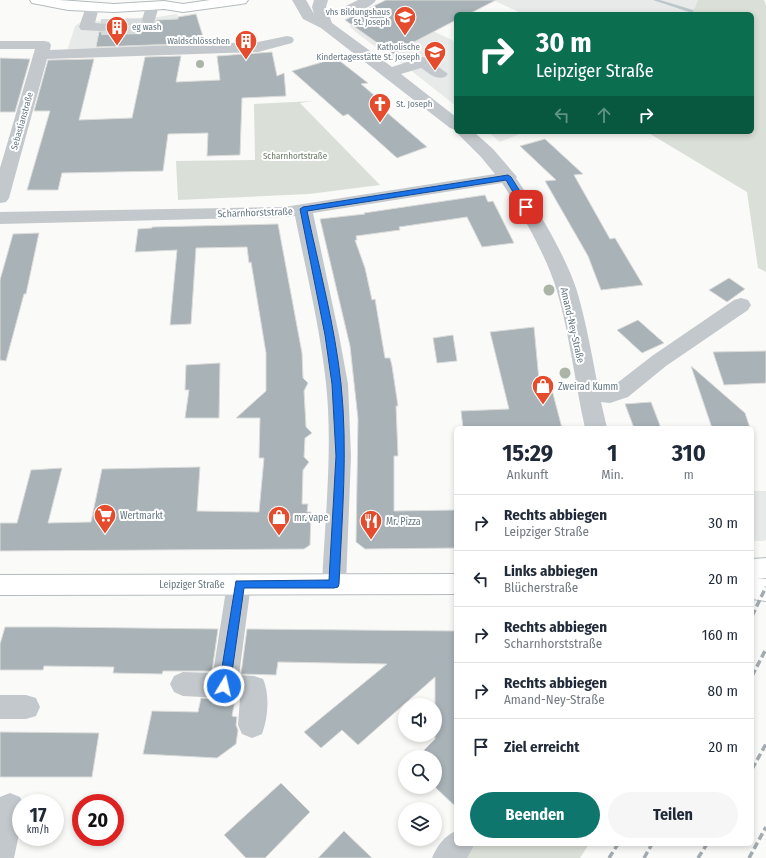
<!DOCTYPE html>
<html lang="de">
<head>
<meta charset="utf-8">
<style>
	:root { --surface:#fff; --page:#f6f6f7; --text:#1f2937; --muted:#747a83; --line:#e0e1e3; --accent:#0f766e }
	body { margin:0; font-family:"Fira Sans Condensed",sans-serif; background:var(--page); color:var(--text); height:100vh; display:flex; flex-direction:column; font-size:15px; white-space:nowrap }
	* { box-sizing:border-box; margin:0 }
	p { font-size:13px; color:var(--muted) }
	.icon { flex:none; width:22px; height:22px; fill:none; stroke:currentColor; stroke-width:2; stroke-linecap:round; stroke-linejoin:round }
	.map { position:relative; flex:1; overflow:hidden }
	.drawer { position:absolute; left:454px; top:426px; width:300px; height:420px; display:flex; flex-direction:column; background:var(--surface); border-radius:6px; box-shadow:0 2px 6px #0003 }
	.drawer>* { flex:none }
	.guide { position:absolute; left:454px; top:12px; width:300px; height:122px; border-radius:6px; box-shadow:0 2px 6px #0003; background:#0b6e4f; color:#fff; overflow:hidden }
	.tools { position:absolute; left:398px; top:698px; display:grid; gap:8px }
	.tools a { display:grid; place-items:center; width:44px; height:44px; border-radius:50%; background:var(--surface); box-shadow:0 2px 6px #0003; font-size:20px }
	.speed { position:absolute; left:12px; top:794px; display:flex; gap:8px; font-size:20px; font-weight:700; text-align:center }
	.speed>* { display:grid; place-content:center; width:52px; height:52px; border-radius:50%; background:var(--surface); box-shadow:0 2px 6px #0003; line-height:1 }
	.speed small { font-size:10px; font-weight:400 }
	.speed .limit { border:6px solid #d22; background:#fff; color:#111 }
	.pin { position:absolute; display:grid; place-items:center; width:34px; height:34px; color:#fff; margin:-17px; border-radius:8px; box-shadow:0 2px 6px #0006 }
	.me { position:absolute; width:44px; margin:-22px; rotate:9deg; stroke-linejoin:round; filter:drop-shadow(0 0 3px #0008) }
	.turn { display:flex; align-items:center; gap:14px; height:84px; padding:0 16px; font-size:18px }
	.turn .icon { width:52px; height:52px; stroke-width:2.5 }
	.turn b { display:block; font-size:28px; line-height:34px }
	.lanes { display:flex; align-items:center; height:38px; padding:0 16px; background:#0003; justify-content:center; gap:20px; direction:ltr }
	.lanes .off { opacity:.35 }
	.eta { display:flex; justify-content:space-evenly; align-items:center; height:68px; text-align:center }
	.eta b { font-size:24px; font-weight:700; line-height:28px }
	.cta { display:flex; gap:8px; margin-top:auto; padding:8px 16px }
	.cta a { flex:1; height:46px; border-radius:24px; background:var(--accent); color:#fff; font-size:16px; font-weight:700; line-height:46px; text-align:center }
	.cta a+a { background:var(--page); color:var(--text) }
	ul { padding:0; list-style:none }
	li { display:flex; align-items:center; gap:12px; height:56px; padding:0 16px; border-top:1px solid var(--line) }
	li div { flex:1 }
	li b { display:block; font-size:15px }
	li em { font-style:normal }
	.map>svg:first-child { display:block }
	.built { fill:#e8eae9 }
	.green { fill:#dadfd7 }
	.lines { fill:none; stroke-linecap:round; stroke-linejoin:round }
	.stream { fill:#bbc7cb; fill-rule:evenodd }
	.building { fill:#a8b2b7; stroke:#dcdcda }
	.minor-tunnel { stroke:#d5dadb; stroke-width:16; stroke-dasharray:16 8; stroke-linecap:butt }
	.major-casing { stroke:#b5bbbe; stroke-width:2 }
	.minor { fill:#c3c8cc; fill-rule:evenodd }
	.major { fill:#fff; fill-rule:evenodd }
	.rail { stroke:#a2abb0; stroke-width:3.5; stroke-dasharray:7 3.5; stroke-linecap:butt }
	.tree { fill:#aab4a7 }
	.route { fill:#1a73e8; stroke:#114b97 }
	.labels { text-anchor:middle; stroke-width:4; stroke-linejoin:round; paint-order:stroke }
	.far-poi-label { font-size:9px; fill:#657883; stroke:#fff; text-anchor:end }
	.far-street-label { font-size:9px; fill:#657883; stroke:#fff }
	.far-park-label { font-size:9px; fill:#697a64; stroke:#fff }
	.street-label { font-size:10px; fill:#657883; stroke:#fff }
	.poi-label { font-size:10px; fill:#657883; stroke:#fff; text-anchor:start }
</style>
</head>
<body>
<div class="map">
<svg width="766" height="858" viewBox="0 0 766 858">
	<rect width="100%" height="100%" fill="#fafaf8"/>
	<g class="built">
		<path d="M493 0H698L696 8 687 14H523Z"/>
		<path d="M377 4 456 42V106L404 65 388 54H385L357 33 350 27 351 24 345 20Z"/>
		<path d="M177 14 186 46 67 51 75 26 81 22 145 19Z"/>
		<path d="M488 132H524L500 142Z"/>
		<path d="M752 491H766V540L763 541H752Z"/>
	</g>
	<g class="green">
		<path d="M698 0H764L766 6V272L758 268 747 192 647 132H752V14H687L695 8Z"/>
		<path d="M314 101 300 103 380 185 309 194 178 200 176 161 255 160 254 104Z"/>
		<path d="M476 844H589L580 858H463Z"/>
	</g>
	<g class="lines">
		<path class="stream" d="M653 0H660L693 10 694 14H690L689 12Z"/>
	</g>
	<g class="building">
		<path d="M386 0H496L469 14H456V20L412 43 416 45 393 54 345 20Z"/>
		<path d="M196 14 205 43 96 47 99 32 106 31 109 28 107 23 102 22V21L141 20 144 24 149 25 154 24 157 20 178 19V17Z"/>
		<path d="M272 52 277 76 284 73 286 96 242 98 240 155 207 156 208 133 168 134 163 171 62 173 58 190H27L50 111H34L48 60 94 59 79 120 132 118 145 57 181 56 176 82 220 80 217 56Z"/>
		<path d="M0 58 30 59 15 112H0Z"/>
		<path d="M336 58 368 83 361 84 382 102 377 104 427 147 397 158 348 114 343 116 292 71Z"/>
		<path d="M545 139 583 174 574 175 610 239 615 238 643 285 601 290 588 256 545 181 556 180 520 146Z"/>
		<path d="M485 195 488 202 493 201 514 243 482 247 467 217 399 227 400 230 356 236 357 240H355L365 268 372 300 375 299 385 358H390L392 366 398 406H396L398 456H394V511L456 510V548L365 549 356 542 358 419 350 346 320 219 365 214 364 213Z"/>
		<path d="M278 224 302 353 303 378 308 383 304 391 306 427 312 433 305 438 304 457 309 462 303 470 302 504H308L307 512H311L310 545 304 549 0 551V523H17L31 470 62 468 48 523 91 522 102 469 200 467 197 511 259 512 264 458H259L260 418H236L266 391V353L251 262 249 263 247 247 196 248 191 324 170 325 177 250 135 252 138 229 152 228V227Z"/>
		<path d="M39 233 26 294H24L6 361 0 360V280L13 234Z"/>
		<path d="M729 278 745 289 727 302 709 290Z"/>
		<path d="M638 320 664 343 642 353 617 330Z"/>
		<path d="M534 327 540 391 552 390 562 428H463L461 411 509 409 490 332Z"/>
		<path d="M453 335 457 361 437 363 433 338Z"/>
		<path d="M766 351V383L724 385 713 352Z"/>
		<path d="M220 363 219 418H185L189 390H185L186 365Z"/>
		<path d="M691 366 745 413 750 428H712Z"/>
		<path d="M651 402 661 428H634L625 404Z"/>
		<path d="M5 627H54L218 629 212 671H163L162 674 113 673 114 667 44 666 43 670H0V644Z"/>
		<path d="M247 629 456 631V807L435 787V757H417L435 739V677L358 745 342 730 321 748 304 732 387 664 278 662 276 675 241 674Z"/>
		<path d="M201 698 235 700 232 716 237 717 236 725 238 730 236 744 217 758 143 754 152 711 198 712Z"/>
		<path d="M0 732 99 733 92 777H0Z"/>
		<path d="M281 783 310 812 265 858H246L224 835Z"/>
		<path d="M344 831 372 858H318Z"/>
	</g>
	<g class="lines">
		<path class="minor-tunnel" d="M101 27 147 26 149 20"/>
		<g class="major-casing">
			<g id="major">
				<path d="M30 0H59L114 4 164 1 183 4 210 0H248L246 3 241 4 183 12 164 9 114 12 68 10 32 3Z"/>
				<path d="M766 558V578L757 579H766V601L752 599V559Z"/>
				<path d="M456 574V594L0 595V575Z"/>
			</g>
		</g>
		<g class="minor">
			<path d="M292 0H306L314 14 312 7 314 0H328L326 7 332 23 392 67 423 57 428 59 448 74 445 77C435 80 429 73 421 68L401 74 456 117V130L450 128 321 28 303 19Z"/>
			<path d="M358 0H376C371 8 355 14 346 12L344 9 346 6Z"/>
			<path d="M152 2 157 3 159 6 154 23 149 24 144 23 142 20 147 3Z"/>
			<path d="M92 3 97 4 99 7 95 23 106 24 108 27 106 30 101 31 81 30 79 27 87 4Z"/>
			<path d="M287 36 292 37 294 40 292 43 258 52 47 59 9 198 6 202 0 203V168L35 49H0V41H44L49 42 51 45 50 50 258 42Z"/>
			<path d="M456 132H474L493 149 517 177 516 178C538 210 565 254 577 291 586 322 592 355 598 387H612L652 356 734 300 741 298 748 300 751 305 748 310 666 366 628 397 610 403 601 402 607 428H585C575 383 570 336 557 291 547 257 522 213 502 183L313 213 339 335 348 384 351 456 346 584 343 591 334 594 325 591 322 584C325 519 333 448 326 383 320 327 306 271 295 216L284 217 0 224V212L284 207 495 174 481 157Z"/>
			<path d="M239 574 248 577 251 584 239 675 254 676 263 679C270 694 268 719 262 734L252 738 242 734 238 725 240 699 183 696 174 692 170 684 174 676 183 672 213 673 227 584 230 577Z"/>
			<path d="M0 695H26L36 698 40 707 36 716 26 719H0Z"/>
			<path d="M10 793 20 797 23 803H21V825L14 858H0V797Z"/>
			<path d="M456 831V844H475L467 858H432C437 846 444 836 456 831Z"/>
		</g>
		<use href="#major" class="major"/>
		<g class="rail">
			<path d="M752 616 766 587"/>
			<path d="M752 676 766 649"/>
			<path d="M752 769 766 744"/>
			<path d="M609 858 618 844"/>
			<path d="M644 858 652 844"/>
			<path d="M698 858 707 844"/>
			<path d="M749 858 766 827"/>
		</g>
	</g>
	<g class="tree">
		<circle cx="200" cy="64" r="4"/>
		<circle cx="549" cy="290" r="5.5"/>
		<circle cx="565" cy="373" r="5.5"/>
	</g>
	<path class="route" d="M508 175 511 177 530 207 529 209H523L506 180 307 211C319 268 335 326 341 384 348 450 342 517 339 584L338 587 334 588H244L230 686 228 690 224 691 220 690 219 686 236 581 329 580 336 456 332 384 325 335 300 209 303 207Z"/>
	<defs>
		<g id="university-pin" transform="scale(1.15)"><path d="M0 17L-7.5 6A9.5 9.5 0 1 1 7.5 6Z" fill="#e44c2d" stroke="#fff"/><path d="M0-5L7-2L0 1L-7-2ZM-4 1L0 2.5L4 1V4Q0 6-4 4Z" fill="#fff"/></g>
		<g id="building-pin" transform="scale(1.15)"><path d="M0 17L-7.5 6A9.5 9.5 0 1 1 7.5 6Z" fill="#e44c2d" stroke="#fff"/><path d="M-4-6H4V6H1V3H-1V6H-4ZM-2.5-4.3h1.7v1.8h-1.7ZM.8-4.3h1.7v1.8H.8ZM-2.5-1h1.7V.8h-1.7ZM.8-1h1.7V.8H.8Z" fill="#fff"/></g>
		<g id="school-pin" transform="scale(1.15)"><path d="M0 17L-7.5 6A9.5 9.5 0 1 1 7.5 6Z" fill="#e44c2d" stroke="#fff"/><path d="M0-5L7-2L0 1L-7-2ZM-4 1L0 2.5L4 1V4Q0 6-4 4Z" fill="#fff"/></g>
		<g id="church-pin" transform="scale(1.15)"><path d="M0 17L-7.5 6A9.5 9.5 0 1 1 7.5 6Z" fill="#e44c2d" stroke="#fff"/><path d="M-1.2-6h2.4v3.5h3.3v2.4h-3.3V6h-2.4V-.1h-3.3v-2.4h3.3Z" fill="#fff"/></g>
		<g id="shop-pin" transform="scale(1.15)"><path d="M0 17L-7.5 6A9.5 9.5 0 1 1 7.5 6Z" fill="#e44c2d" stroke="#fff"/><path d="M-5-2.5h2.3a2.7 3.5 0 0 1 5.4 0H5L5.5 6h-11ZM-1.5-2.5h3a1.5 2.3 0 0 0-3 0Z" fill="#fff"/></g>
		<g id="supermarket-pin" transform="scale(1.15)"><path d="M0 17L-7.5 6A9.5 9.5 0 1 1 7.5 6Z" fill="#e44c2d" stroke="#fff"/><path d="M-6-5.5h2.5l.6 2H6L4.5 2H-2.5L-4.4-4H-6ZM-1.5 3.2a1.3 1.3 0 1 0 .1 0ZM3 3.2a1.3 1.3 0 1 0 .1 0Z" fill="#fff"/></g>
		<g id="restaurant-pin" transform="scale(1.15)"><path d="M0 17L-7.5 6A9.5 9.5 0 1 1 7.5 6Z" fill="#e44c2d" stroke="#fff"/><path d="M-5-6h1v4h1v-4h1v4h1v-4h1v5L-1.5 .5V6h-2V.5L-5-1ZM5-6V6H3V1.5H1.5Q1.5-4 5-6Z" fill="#fff"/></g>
	</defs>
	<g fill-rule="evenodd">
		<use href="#university-pin" x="405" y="17"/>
		<use href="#building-pin" x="117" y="27"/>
		<use href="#building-pin" x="246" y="41"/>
		<use href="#school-pin" x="435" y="52"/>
		<use href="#church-pin" x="380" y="104"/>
		<use href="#shop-pin" x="543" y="386"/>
		<use href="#supermarket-pin" x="105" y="515"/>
		<use href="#shop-pin" x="279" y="517"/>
		<use href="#restaurant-pin" x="371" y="521"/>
	</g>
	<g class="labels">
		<g class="far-poi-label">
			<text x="390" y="15">vhs Bildungshaus<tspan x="390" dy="10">St. Joseph</tspan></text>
			<text x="132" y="30" text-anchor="start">eg wash</text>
			<text x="230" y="44">Waldschlösschen</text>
			<text x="420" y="50">Katholische<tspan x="420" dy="10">Kindertagesstätte St. Joseph</tspan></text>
			<text x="396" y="107" text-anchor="start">St. Joseph</text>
		</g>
		<g class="far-street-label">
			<text transform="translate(22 121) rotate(-74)" y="3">Sebastianstraße</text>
		</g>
		<g class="far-park-label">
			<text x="295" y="159">Scharnhortstraße</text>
		</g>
		<g class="street-label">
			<text transform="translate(255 212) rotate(-2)" y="4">Scharnhorststraße</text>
			<text transform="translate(573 325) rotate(77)" y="4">Amand-Ney-Straße</text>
			<text x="192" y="588">Leipziger Straße</text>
		</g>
		<g class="poi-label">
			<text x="558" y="390">Zweirad Kumm</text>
			<text x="120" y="519">Wertmarkt</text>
			<text x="294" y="521">mr. vape</text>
			<text x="386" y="525">Mr. Pizza</text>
		</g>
	</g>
</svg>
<div class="tools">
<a><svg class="icon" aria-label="sound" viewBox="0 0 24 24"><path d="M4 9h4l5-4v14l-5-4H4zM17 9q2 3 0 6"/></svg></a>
<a><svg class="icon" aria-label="search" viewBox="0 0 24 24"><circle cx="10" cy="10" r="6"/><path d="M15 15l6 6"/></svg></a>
<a><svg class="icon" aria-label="layers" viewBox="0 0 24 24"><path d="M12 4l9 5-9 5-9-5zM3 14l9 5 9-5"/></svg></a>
</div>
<div class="speed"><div>17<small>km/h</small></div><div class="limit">20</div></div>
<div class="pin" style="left:526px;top:207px;background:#d93025"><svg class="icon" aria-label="arrive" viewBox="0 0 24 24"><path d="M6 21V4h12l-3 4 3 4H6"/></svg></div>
<svg class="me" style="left:224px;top:686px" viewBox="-20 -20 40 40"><circle r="17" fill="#1a73e8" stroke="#fff" stroke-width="3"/><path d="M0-11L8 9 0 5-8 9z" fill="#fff"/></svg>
<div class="guide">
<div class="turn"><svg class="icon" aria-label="right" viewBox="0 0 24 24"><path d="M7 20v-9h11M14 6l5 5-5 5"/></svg><div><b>30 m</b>Leipziger Straße</div></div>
<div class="lanes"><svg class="icon off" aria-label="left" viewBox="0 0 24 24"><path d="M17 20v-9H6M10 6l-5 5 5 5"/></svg><svg class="icon off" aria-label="ahead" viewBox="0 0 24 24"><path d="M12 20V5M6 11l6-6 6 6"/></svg><svg class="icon" aria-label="right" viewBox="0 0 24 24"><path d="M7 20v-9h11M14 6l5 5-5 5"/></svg></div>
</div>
<section class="drawer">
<div class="eta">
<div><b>15:29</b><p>Ankunft</p></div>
<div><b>1</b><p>Min.</p></div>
<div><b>310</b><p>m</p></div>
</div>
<ul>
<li><svg class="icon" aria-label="right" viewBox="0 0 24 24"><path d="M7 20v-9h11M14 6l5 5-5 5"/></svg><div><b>Rechts abbiegen</b><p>Leipziger Straße</p></div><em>30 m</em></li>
<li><svg class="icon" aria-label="left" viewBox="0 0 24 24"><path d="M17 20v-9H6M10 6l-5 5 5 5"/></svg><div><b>Links abbiegen</b><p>Blücherstraße</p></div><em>20 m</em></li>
<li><svg class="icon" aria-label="right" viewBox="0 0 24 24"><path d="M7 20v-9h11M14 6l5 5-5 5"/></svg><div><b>Rechts abbiegen</b><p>Scharnhorststraße</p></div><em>160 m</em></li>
<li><svg class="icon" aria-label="right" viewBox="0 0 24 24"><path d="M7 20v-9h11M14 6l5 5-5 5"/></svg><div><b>Rechts abbiegen</b><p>Amand-Ney-Straße</p></div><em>80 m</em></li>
<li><svg class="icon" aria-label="arrive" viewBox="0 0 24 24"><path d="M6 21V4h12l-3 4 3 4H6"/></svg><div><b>Ziel erreicht</b></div><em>20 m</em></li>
</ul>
<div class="cta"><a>Beenden</a><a>Teilen</a></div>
</section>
</div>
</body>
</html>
